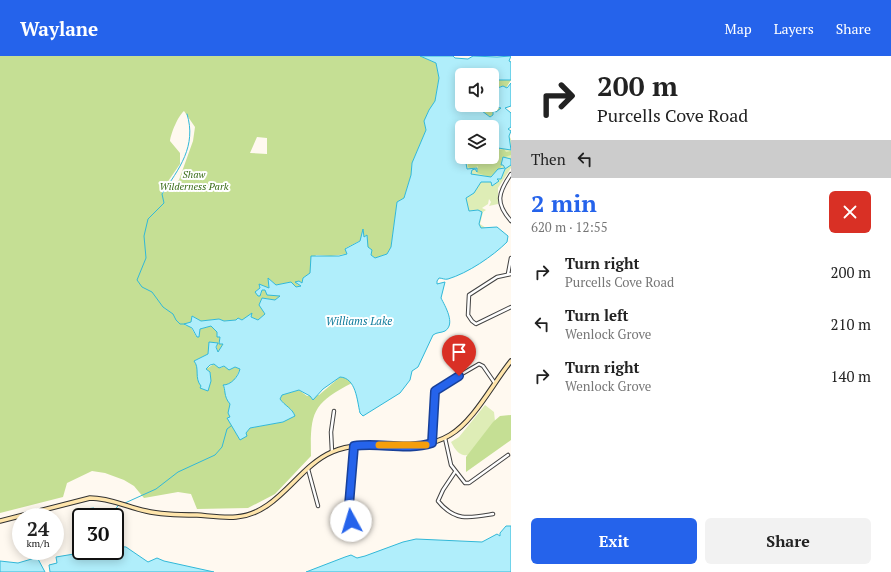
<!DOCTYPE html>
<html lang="en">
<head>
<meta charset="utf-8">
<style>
	:root { --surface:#fff; --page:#f2f2f2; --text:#222; --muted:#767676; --accent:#2563eb }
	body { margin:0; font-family:"PT Serif",serif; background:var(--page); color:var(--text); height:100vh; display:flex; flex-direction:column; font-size:15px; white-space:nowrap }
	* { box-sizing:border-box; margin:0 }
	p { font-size:13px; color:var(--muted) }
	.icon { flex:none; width:22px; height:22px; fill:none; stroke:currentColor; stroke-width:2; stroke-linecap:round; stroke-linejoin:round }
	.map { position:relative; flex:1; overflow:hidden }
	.panel { display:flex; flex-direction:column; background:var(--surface); width:380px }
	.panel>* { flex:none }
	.top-card { background:#fff; color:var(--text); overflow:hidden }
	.fabs { position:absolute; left:455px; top:12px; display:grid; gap:8px }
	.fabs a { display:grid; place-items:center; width:44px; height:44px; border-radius:6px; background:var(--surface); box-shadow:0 2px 10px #0003; font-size:20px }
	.speed { position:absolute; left:12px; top:452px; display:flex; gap:8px; font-size:20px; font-weight:700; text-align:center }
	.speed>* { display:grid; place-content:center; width:52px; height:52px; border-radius:50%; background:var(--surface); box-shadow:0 2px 10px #0003; line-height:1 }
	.speed small { font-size:10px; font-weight:400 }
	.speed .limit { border:2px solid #111; border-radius:6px; background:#fff; color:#111 }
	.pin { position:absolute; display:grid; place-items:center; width:34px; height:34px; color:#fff; margin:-41px -17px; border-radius:50% 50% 50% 0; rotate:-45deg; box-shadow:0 0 4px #0007 }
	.pin .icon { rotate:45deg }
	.me { position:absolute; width:44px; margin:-22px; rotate:354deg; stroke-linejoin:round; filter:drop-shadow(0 0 3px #0008) }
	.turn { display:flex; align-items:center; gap:14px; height:84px; padding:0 20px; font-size:18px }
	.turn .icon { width:52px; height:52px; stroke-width:2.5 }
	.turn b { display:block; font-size:28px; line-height:34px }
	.then { display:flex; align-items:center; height:38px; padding:0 20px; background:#0003; gap:8px; font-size:15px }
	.round { display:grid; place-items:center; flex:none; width:42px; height:42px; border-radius:6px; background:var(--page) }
	.headline { display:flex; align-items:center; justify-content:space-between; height:68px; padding:0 20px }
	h1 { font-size:24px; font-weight:800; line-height:30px; color:var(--accent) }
	.button { display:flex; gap:8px; margin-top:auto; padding:8px 20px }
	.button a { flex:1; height:46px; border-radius:6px; background:var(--accent); color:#fff; font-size:16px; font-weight:800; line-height:46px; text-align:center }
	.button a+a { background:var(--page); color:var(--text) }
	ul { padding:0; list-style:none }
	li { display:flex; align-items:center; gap:12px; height:52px; padding:0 20px }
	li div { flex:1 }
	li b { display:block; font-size:15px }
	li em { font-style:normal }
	header { display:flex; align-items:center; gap:24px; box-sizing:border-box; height:56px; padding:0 20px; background:var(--accent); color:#fff }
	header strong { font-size:19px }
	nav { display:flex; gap:22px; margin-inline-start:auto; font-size:14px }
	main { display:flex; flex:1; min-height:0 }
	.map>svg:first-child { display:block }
	.green { fill:#deedb6 }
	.forest { fill:#c5df94; fill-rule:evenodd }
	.water { fill:#b0eefb; stroke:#31b8d8; fill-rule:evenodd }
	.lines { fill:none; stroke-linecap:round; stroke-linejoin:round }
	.stream { stroke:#31b8d8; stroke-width:1 }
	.minor-casing { stroke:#424242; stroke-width:4.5 }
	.secondary-casing { stroke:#313131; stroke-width:5.5 }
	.minor { stroke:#fff; stroke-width:2.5 }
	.secondary { stroke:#ffe5ab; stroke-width:3.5 }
	.route-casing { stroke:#184099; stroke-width:10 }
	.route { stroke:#2563eb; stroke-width:7 }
	.slow { stroke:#f59e0b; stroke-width:7 }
	.labels { text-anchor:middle; stroke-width:4; stroke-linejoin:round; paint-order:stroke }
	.park-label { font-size:10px; font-style:italic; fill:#3b6d19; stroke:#fff }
	.water-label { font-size:11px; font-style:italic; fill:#0d7b9c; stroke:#fff }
</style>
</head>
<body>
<header>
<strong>Waylane</strong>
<nav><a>Map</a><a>Layers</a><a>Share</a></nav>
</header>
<main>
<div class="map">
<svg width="511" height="516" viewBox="0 0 511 516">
	<rect width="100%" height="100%" fill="#fff9f0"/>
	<g class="green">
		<path d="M511 69 508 73 511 75 509 80 511 83V112L498 132V148L489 150 491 146 489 143 488 148 482 152 486 154 483 156 480 168 486 172H481L479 168 481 156 478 154 469 155 467 153 466 142 474 137 475 121 473 119 467 118 468 116 464 108 468 105 492 101V93L496 92 494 89 496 85 508 81 505 72Z"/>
		<path d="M485 349 494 356 496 374 473 400C460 400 457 397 451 386L459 381Z"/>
	</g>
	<g class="forest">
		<path d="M0 0H420L436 7 439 22 435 45 429 54 424 65 426 74 412 107 411 119 404 142 397 146 391 191 387 198 375 202 371 199 366 187 367 179 363 182V175L361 184 346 192 347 198 331 200 316 199 310 208 315 214 303 222 302 227 299 225 297 228 301 230 296 231 291 226 276 229 268 222 269 232 259 228 260 232 255 236 261 238 262 234H265L267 238 280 240 275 244 262 242 259 249 265 258 258 264 251 261 252 258 242 264 238 262 236 264 224 265 219 263 201 265 192 260 191 266 184 269 190 270 196 280 199 281 200 273 211 270 217 276V280L220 281 219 286 223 288 219 296 217 293V287L210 286 208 298 194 305C203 315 191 326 208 335 210 327 211 323 210 316L206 313 214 308 220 312 225 310 230 313 235 311 240 313 234 325 224 330C226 338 225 341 230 348V361H227L240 384 250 372 283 366 292 354 285 350 280 343 282 339 299 334 307 340 319 339 340 321H346L352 327C313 347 310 356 311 400L275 438 248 452 197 453 191 438 178 436 144 442 134 430 124 424 105 417 92 415 67 427 63 441 0 457ZM184 55 195 71 193 85 179 124 162 138V134L180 108V97L170 85C171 77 178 60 184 55ZM257 81 267 82V98L250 97Z"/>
		<path d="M494 18 499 19 498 24H511L506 32 502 30 492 34V19Z"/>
		<path d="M491 50 502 52 490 61 482 55 483 53Z"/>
		<path d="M500 92V94L504 93 506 96 511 95V99L502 102 501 111 490 121 477 117 478 110 471 113 468 111V107L491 104 492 100 498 98 496 93Z"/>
		<path d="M511 359V384L466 416V401L493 366 500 360Z"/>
	</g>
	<g class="water">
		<path d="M420 0H453L455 2 468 3 473 0 497 1 511 0 509 5 511 6V24H497L498 19 494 18 492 19H462V49H492V34L503 30 507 32 511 27V50L505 52 511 57V71L508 73 511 75 509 80 511 94 498 92 495 93 498 98 492 99V71H462V101L491 102 468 106 466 107 467 113 477 112V116L475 113 472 114 471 118 491 121 498 113 505 112 503 109H501L503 101 511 103V109L505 113 501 123H497L499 125 492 130 491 126H481L474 137 466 142 469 155 478 154 482 156 479 168 481 172 497 171 508 180 507 186C493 200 468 217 448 223 445 224 442 222 439 222L437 225V228L445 226 441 242C445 250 456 268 445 275 441 277 437 276 433 279L418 311 412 315 410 324 400 337 363 360 360 357C357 344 356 322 340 321L323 333 313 344 310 340 299 334 282 339 280 343C285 350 292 352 295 360L283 366 250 372 246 377 247 380 240 384 227 362 230 361 228 357 230 348C223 340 226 333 223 329 231 329 238 321 240 313L235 311 229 314 224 310 219 312 214 308 210 309 206 313 210 316 211 325 208 335 200 332 201 330C194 322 200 312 194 305L208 298 209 286 218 287 216 291 218 296 223 288H219L220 281H217V276L211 270 200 273 199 281H197L192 272 184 268 191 266 192 260 201 265 219 263 224 265 236 264 238 262 242 264 252 257 251 261 258 264 265 258 259 249 262 242 275 244 280 240 267 239 265 234H262L260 240H258L255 236 260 232 259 228 269 232 268 222 276 229 291 226 296 231 301 230 295 226 299 225 302 227 303 222 310 217 311 200H339L347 198 345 193 360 185 363 173 364 181 367 179 368 191 372 194 371 199 375 202 387 198 391 191 397 146 404 142 411 119 412 107 426 74 424 65 429 54 435 45 439 22 436 7ZM492 50 501 52 496 56 493 54V59L490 61 482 55 483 53Z"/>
		<path d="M94 452 95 461H81V486L77 454Z"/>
		<path d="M506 470H511V516H306L345 501 351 499 357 502 365 500 403 486 416 483 482 486 497 478 500 480V477Z"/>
		<path d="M115 490 126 491 148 506 157 502 164 505 214 516H50L49 509 57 507 56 501 86 496V495H115Z"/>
		<path d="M35 502 38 503 45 516H0V505L18 507Z"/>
	</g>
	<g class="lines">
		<g class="stream">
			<path d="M184 268H180L176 264 173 258 163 251 152 236 142 231 137 224 146 202 144 180 148 163 164 147 162 138C179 113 197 90 187 58"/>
			<path d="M125 447 156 433 178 416 215 399 222 391 227 373 231 370"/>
			<path d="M110 459 118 450"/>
		</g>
		<g class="minor-casing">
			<g id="minor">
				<path d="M511 118C498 137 495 147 511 165"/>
				<path d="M508 218 511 202"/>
				<path d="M511 218 497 221 469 239 468 259 472 265 476 268 511 251"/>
				<path d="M445 382 451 409 465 427H469L508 399"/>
				<path d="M432 386 436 333 479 308 483 310 494 326"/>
				<path d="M332 396 331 376 334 355"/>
				<path d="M308 413 318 450"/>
				<path d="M455 416 443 434 438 445C455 466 470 462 493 458"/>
				<path d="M348 480 351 463 349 446 354 390"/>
			</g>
		</g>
		<g class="secondary-casing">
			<path id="secondary" d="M0 465 90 442C110 442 127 451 146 455 163 459 180 459 197 459 210 460 223 462 236 461 278 458 297 411 332 396 370 379 414 401 450 379 474 365 493 327 511 305"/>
		</g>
		<use href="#minor" class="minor"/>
		<use href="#secondary" class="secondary"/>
	</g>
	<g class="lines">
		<g class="route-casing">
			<path id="route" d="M351 465 349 449 354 390C379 386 407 395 432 387L435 335 459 320"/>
		</g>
		<use href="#route" class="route"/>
		<path class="slow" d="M379 389H426"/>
	</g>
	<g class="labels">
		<g class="park-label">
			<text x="194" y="122">Shaw<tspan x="194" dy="12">Wilderness Park</tspan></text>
		</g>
		<g class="water-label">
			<text x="359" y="269">Williams Lake</text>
		</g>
	</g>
</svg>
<div class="fabs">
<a><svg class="icon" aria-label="sound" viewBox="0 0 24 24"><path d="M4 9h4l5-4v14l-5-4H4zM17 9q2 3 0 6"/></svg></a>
<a><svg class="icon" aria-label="layers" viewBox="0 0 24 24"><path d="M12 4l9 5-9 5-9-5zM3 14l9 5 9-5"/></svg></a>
</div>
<div class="speed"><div>24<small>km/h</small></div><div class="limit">30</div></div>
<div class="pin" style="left:459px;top:320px;background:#d93025"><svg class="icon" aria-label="arrive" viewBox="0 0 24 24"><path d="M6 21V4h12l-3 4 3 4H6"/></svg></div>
<svg class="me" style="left:351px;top:465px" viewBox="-20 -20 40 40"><circle r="19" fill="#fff"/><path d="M0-13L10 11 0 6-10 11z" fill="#2563eb"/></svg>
</div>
<section class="panel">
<div class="top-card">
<div class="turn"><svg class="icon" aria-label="right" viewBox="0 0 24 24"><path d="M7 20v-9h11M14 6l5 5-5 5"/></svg><div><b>200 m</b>Purcells Cove Road</div></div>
<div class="then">Then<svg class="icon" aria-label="left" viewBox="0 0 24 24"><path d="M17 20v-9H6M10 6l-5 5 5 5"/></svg></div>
</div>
<div class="headline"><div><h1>2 min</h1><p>620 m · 12:55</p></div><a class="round" style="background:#d93025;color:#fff"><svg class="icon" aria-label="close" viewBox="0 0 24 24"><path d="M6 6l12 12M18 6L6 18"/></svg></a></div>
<ul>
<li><svg class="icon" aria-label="right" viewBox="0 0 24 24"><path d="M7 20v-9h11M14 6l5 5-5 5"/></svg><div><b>Turn right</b><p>Purcells Cove Road</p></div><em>200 m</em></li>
<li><svg class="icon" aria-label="left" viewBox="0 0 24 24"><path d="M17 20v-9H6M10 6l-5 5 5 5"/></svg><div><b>Turn left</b><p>Wenlock Grove</p></div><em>210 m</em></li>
<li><svg class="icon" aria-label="right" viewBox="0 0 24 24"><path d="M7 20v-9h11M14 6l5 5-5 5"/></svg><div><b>Turn right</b><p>Wenlock Grove</p></div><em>140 m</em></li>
</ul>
<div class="button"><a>Exit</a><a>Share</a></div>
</section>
</main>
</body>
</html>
